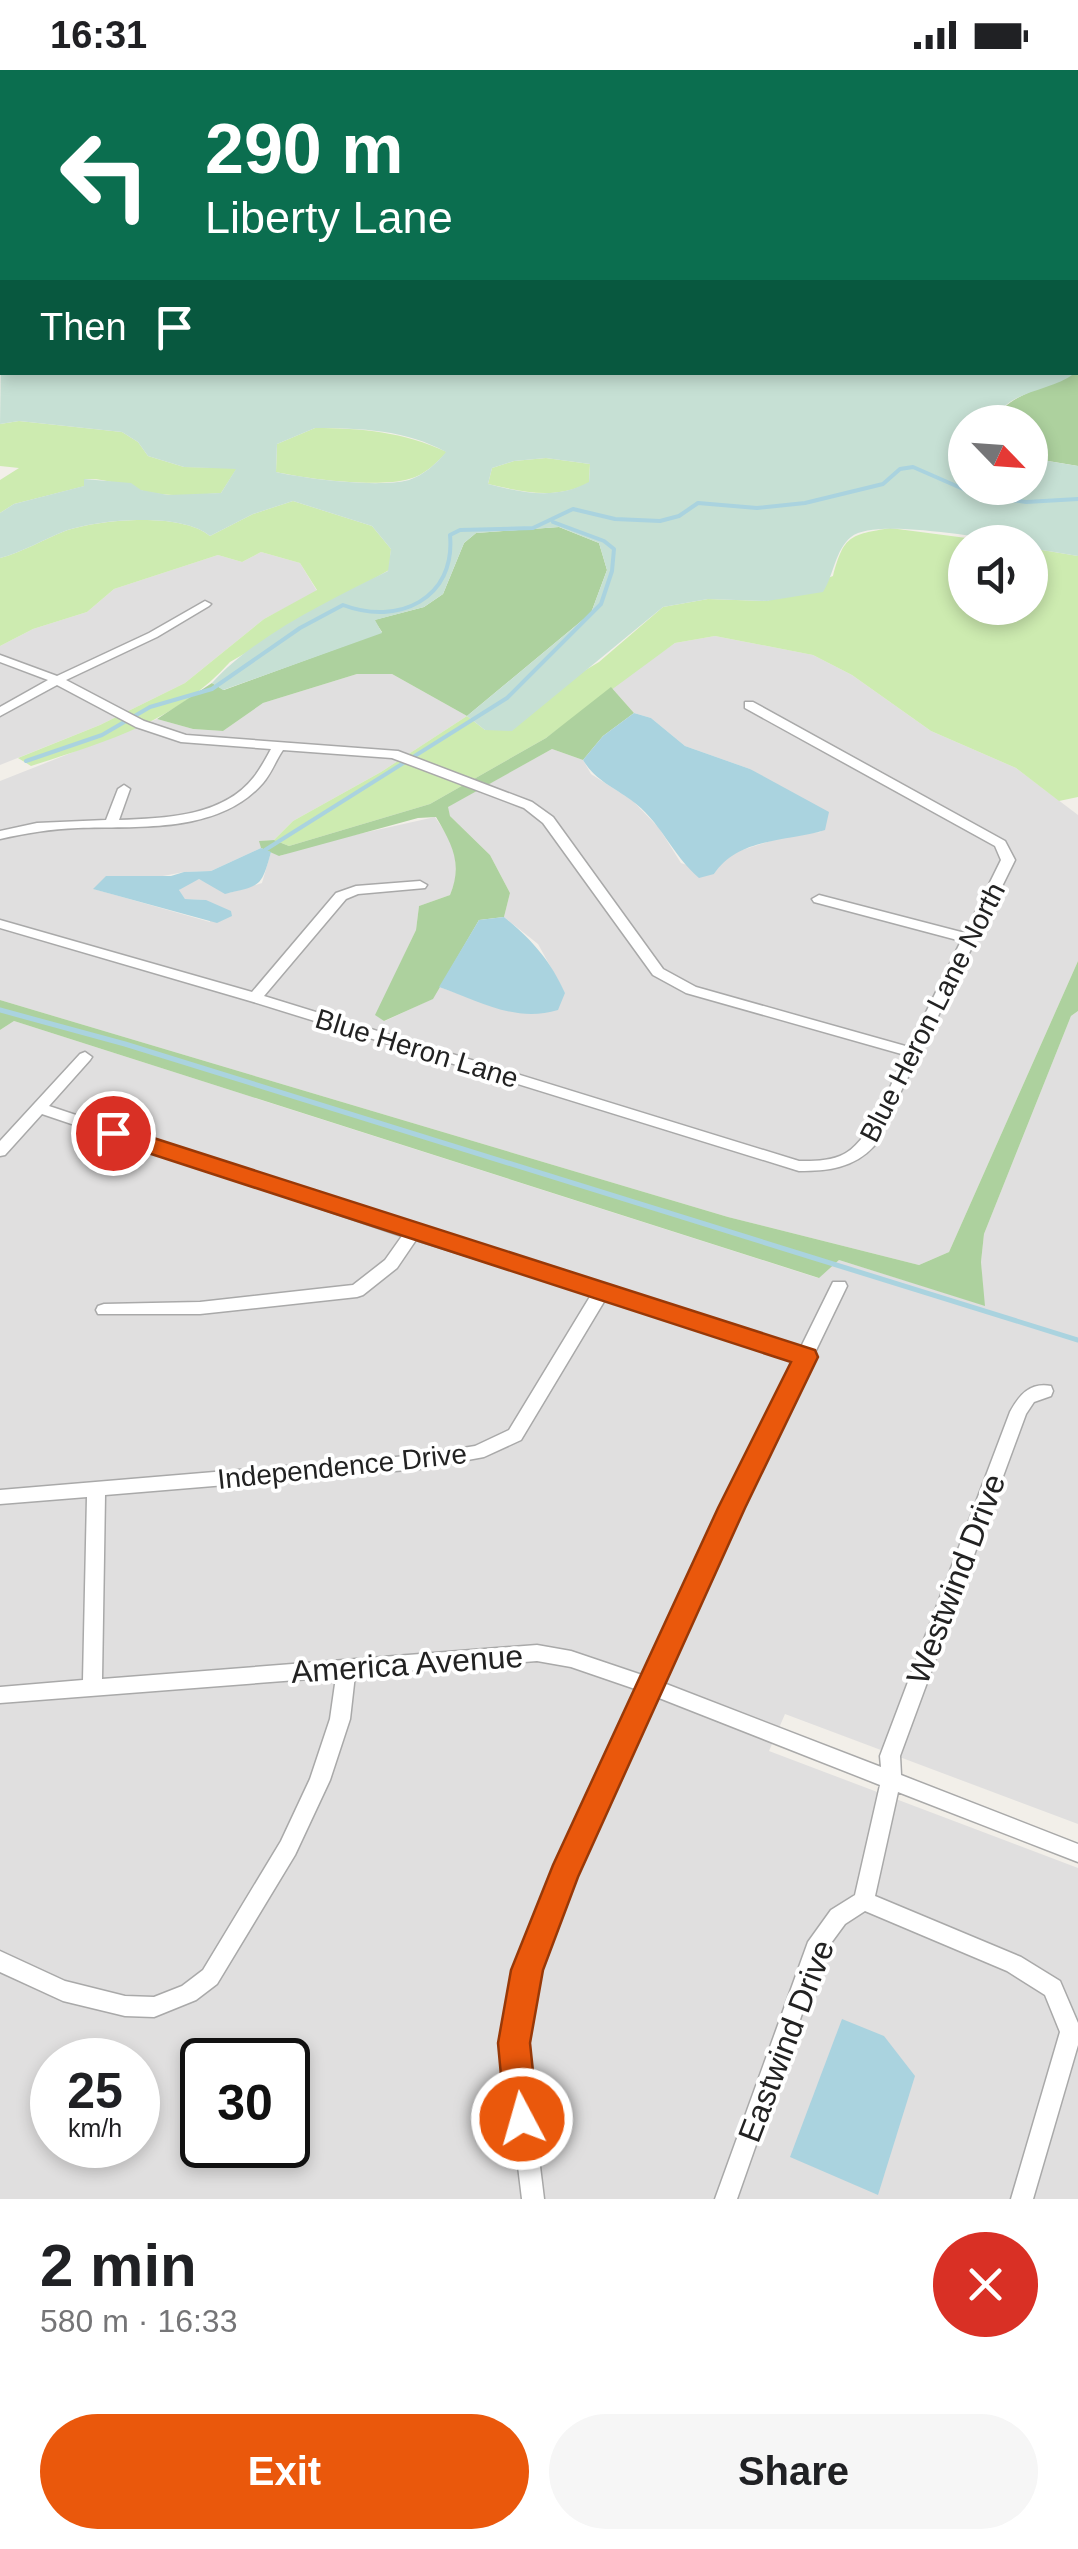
<!DOCTYPE html>
<html lang="en">
<head>
<meta charset="utf-8">
<style>
	:root { --surface:#fff; --page:#f6f6f6; --text:#202124; --muted:#757577; --accent:#ea580c }
	body { margin:0; font-family:Arial,sans-serif; background:var(--page); color:var(--text); height:100vh; display:flex; flex-direction:column; font-size:38px; white-space:nowrap }
	* { box-sizing:border-box; margin:0 }
	p { font-size:32px; color:var(--muted) }
	.icon { flex:none; width:55px; height:55px; fill:none; stroke:currentColor; stroke-width:2; stroke-linecap:round; stroke-linejoin:round }
	.map { position:relative; height:2129px; overflow:hidden }
	.sheet { display:flex; flex-direction:column; background:var(--surface); flex:1 }
	.sheet>* { flex:none }
	.hud { position:absolute; left:0px; top:0px; width:1080px; height:305px; box-shadow:0 5px 15px #0003; background:#0b6e4f; color:#fff; overflow:hidden }
	.needle { width:65px; rotate:115deg }
	.controls { position:absolute; left:948px; top:335px; display:grid; gap:20px }
	.controls a { display:grid; place-items:center; width:100px; height:100px; border-radius:50%; background:var(--surface); box-shadow:0 5px 15px #0003; font-size:50px }
	.speed { position:absolute; left:30px; top:1968px; display:flex; gap:20px; font-size:50px; font-weight:700; text-align:center }
	.speed>* { display:grid; place-content:center; width:130px; height:130px; border-radius:50%; background:var(--surface); box-shadow:0 5px 15px #0003; line-height:1 }
	.speed small { font-size:25px; font-weight:400 }
	.speed .limit { border:5px solid #111; border-radius:15px; background:#fff; color:#111 }
	.pin { position:absolute; display:grid; place-items:center; width:85px; height:85px; color:#fff; margin:-42px; border:5px solid #fff; border-radius:50%; box-shadow:0 2px 10px #0007 }
	.me { position:absolute; width:110px; margin:-55px; rotate:354deg; stroke-linejoin:round; filter:drop-shadow(0 0 8px #0008) }
	.turn { display:flex; align-items:center; gap:35px; height:210px; padding:0 40px; font-size:45px }
	.turn .icon { width:130px; height:130px; stroke-width:2.5 }
	.turn b { display:block; font-size:70px; line-height:85px }
	.then { display:flex; align-items:center; height:95px; padding:0 40px; background:#0003; gap:20px; font-size:38px }
	.round { display:grid; place-items:center; flex:none; width:105px; height:105px; border-radius:52px; background:var(--page) }
	.summary { display:flex; align-items:center; justify-content:space-between; height:170px; padding:0 40px }
	h1 { font-size:60px; font-weight:800; line-height:75px }
	.button { display:flex; gap:20px; margin-top:auto; padding:20px 40px }
	.button a { flex:1; height:115px; border-radius:60px; background:var(--accent); color:#fff; font-size:40px; font-weight:800; line-height:115px; text-align:center }
	.button a+a { background:var(--page); color:var(--text) }
	.status { display:flex; justify-content:space-between; align-items:center; height:70px; padding:0 50px; background:var(--surface); direction:ltr }
	.status svg { height:28px; fill:currentColor }
	.map>svg:first-child { display:block }
	.residential { fill:#e0dfdf; fill-rule:evenodd }
	.grass { fill:#cdebb0 }
	.forest { fill:#add19e }
	.wetland { fill:#c6e0d4; fill-rule:evenodd }
	.water { fill:#aad3df }
	.lines { fill:none; stroke-linecap:round; stroke-linejoin:round }
	.stream-far1 { stroke:#aad3df; stroke-width:4 }
	.stream { stroke:#aad3df; stroke-width:5 }
	.street-casing { stroke:#a9a9a9; stroke-width:3 }
	.highway-casing { stroke:#dc2a67; stroke-width:32 }
	.street { fill:#fff; fill-rule:evenodd }
	.highway { stroke:#e892a2; stroke-width:30 }
	.route { fill:#ea580c; stroke:#983908; stroke-width:2.5 }
	.labels { text-anchor:middle; stroke-width:8; stroke-linejoin:round; paint-order:stroke }
	.street-label { font-size:28px; fill:#222; stroke:#fff }
	.near-street-label { font-size:32px; fill:#222; stroke:#fff }
</style>
</head>
<body>
<div class="status"><b>16:31</b><svg viewBox="0 0 49 12"><path d="M0 12V9h3v3zM5 12V6h3v6zM10 12V3h3v9zM15 12V0h3v12zM26 1h20v11H26zM47 4h2v5h-2z"/></svg></div>
<div class="map">
<svg width="1078" height="2129" viewBox="0 0 1078 2129">
	<rect width="100%" height="100%" fill="#f2efe9"/>
	<g class="residential">
		<path d="M261 482 300 493 317 521 264 549 185 613 100 655 0 695V576L33 559 87 542 114 519 218 485 242 492Z"/>
		<path d="M715 566 813 585 852 605 931 661 1016 698 1078 745V891L949 1182 919 1195 728 1147 0 930V711L157 649 193 659 223 661 263 633 357 604H392L467 646 381 702 293 751 274 770 260 771 261 778 211 801 184 802 94 819 210 852 206 830 185 829 179 821 182 815 199 809 229 823 262 813 271 782 280 786 318 773 435 747 455 777 456 809 450 825 419 836 416 860 376 945 385 951 432 929 439 917 465 926 565 923 538 874 504 847 510 823 490 785 450 746 447 737 552 679 583 690 591 704 633 731 659 758 681 793 714 804 725 787 733 783 786 766 821 762 750 699 685 676 651 648 634 643 611 617 675 573Z"/>
		<path d="M1078 941V1754L785 1644 769 1681 1078 1798V2129H0V960L14 951 818 1208 839 1190 984 1235 981 1192 984 1164 1071 946ZM52 1990H138V2075H52ZM202 1990H288V2075H202Z"/>
	</g>
	<g class="grass">
		<path d="M19 351 122 362 138 372 148 386 184 397 237 398 221 423C196 425 172 427 148 422 126 417 109 408 85 409V416L14 434 0 443V410L19 398 0 396V354Z"/>
		<path d="M315 358C362 358 403 362 447 382 436 393 425 405 409 409 378 418 307 409 276 402L277 374Z"/>
		<path d="M546 388 590 394 589 413C554 430 524 422 488 414L492 398 514 391Z"/>
		<path d="M293 431 372 456 391 479 389 500 230 592C176 652 105 672 31 696L18 688 100 655 185 613 264 549 317 520 300 493 261 482 242 492 218 485 114 519 87 542 33 559 0 576V488C21 483 44 469 65 461 100 449 182 442 210 466L253 444Z"/>
		<path d="M890 458 997 472H965V538H1030V478L1078 486V727L1059 731 1016 698 931 661 852 605 813 585 715 566 675 573 546 668 430 734 289 776 274 770 293 751 381 702 467 646 485 660 599 592 663 537 708 529 767 531 833 506C844 465 850 465 890 458Z"/>
	</g>
	<g class="forest">
		<path d="M1078 301V396L1030 388V352H993C1007 322 1051 318 1078 301Z"/>
		<path d="M559 457 599 473 607 500 591 543 467 646 392 604H357L263 633 223 661 193 659 157 649 212 613 224 620 382 562 374 550 424 537 443 524 464 473 476 463Z"/>
		<path d="M611 617 634 643 603 666 583 690 552 679 448 737 450 746 490 785 510 823 504 847 479 850 433 929 384 951 375 945 416 860 419 836 450 825C463 794 452 774 436 747L418 748 279 786 261 778 259 771 274 770 289 776 430 734 546 668Z"/>
		<path d="M1078 891V941L1071 946 984 1164 981 1192 985 1236 839 1190 819 1208 14 951 0 960V930L728 1147 919 1195 949 1182Z"/>
	</g>
	<g class="wetland">
		<path d="M0 0H1078V301V2H2L0 101Z"/>
		<path d="M2 213V302L1075 303C1049 323 1008 319 993 352H965V418H1030V388L1078 396V486L1030 478V472C991 472 878 446 851 467 835 480 834 505 823 522L767 531 708 529 663 537 512 661 485 660 467 646 591 543 607 500 599 473 559 457 476 463 464 473 443 524 424 537 375 550 382 563 223 620 212 613C254 566 332 529 388 501L391 479 372 456 293 431 253 444 210 466C182 442 99 449 65 461 44 469 21 483 0 488V443L14 434 84 416V409L131 413 141 420 168 425 221 423 236 399 184 397 148 386 138 372 122 362 19 351 0 354ZM315 358C361 358 406 360 446 382 436 394 424 405 409 410 378 418 307 409 276 402L277 374ZM546 388 590 394 589 412C555 430 524 423 488 414L492 398 514 391Z"/>
	</g>
	<g class="water">
		<path d="M634 643 651 648 685 676 750 699 829 742 825 760C787 772 739 767 714 804L699 808C672 785 660 750 631 730 613 717 595 710 583 690L603 666Z"/>
		<path d="M261 778 271 782C261 819 260 815 225 824L199 809 179 820 185 829 206 830 231 841 232 846 217 853 93 819 106 806H171L184 802 211 801Z"/>
		<path d="M504 847C532 870 550 890 565 923L558 940C515 953 479 931 439 917L479 850Z"/>
		<path d="M842 1949 884 1966 915 2006 878 2125 790 2087Z"/>
	</g>
	<g class="lines">
		<g class="stream-far1">
			<path d="M26 691 102 665 150 637 212 619 300 558 343 535C398 556 456 529 450 465L460 460 533 458 573 439 615 449 660 451 679 446 698 433 757 438 805 433 883 414 900 399 913 397 977 425 1026 432 1078 429"/>
			<path d="M265 780 507 628 601 534 612 501 614 479 604 471 553 452"/>
		</g>
		<path class="stream" d="M0 940 125 974 1078 1270"/>
		<g class="street-casing">
			<g id="street">
				<path d="M205 531 211 534 209 536 157 567 66 610 144 651 186 665 398 681 532 732 553 747 663 899 696 917 909 977 961 871 814 832 812 829 819 825 965 863 1001 790 995 776 745 638V632H753L1005 771 1015 790 874 1076C854 1098 828 1101 799 1101L250 931 0 858V850L252 922 336 823 356 816 420 811 427 815 425 818 358 824 346 829 264 926 799 1091C813 1091 827 1091 840 1086 870 1075 890 1014 905 985L686 923 653 905 543 753 524 738 392 688 283 680C276 690 271 704 263 713 219 764 138 756 78 758 51 759 26 763 0 769V761L37 753 106 750 118 719 124 715 130 719 119 750C165 748 223 747 254 707 261 698 266 688 271 679L181 672 136 657 57 615 0 646V637L48 610 0 592V585L57 606 149 563Z"/>
				<path d="M85 982 92 987 90 990 49 1036 418 1159 800 1279 833 1212H845L847 1216 740 1438 661 1612 881 1697 880 1686 1010 1342C1019 1325 1030 1312 1051 1316L1053 1321 1051 1326 1034 1332 1026 1344 900 1686 901 1705 1078 1774V1792L898 1722 875 1826 1021 1887 1060 1911 1078 1953V1975L1033 2129H1011L1060 1962 1045 1925 1007 1901 865 1841 845 1854 823 1884 737 2129H715L808 1872 831 1840 855 1825 880 1715 654 1626 573 1806 537 1900 525 1973 544 2129H522L503 1973 517 1900 553 1805 638 1620 571 1597 537 1591 355 1605 350 1649 330 1710 295 1785 217 1914 196 1930 154 1947 125 1946 63 1931 0 1902V1881L65 1911 125 1926 154 1927 182 1916 203 1900 281 1771 310 1709 330 1649 336 1607 0 1633V1617L83 1610 87 1427 0 1434V1420L419 1385 475 1376 509 1360 591 1225 416 1170 397 1198 363 1225 357 1227 200 1244H98L96 1240 98 1236 104 1234 200 1232 353 1215 385 1190 402 1166 42 1044 5 1085 0 1086V1071L80 984ZM605 1230 795 1290 722 1438 645 1606 571 1581 537 1575 102 1609 105 1425 419 1399 484 1387 521 1370Z"/>
			</g>
		</g>
		<g class="highway-casing">
			<g id="highway">
				<path d="M158 2 161 0"/>
				<path d="M183 2 186 0"/>
				<path d="M0 132 2 130"/>
				<path d="M0 157 2 154"/>
			</g>
		</g>
		<use href="#street" class="street"/>
		<use href="#highway" class="highway"/>
	</g>
	<path class="route" d="M113 1055 815 1280 818 1287 745 1438 578 1807 543 1900 530 1973 538 2049 533 2061 522 2066 510 2061 505 2049 498 1973 511 1900 553 1795 718 1438 791 1292 105 1069 102 1063 105 1057Z"/>
	<g class="labels">
		<g class="street-label">
			<text transform="translate(932 942) rotate(-63)" y="10">Blue Heron Lane North</text>
			<text transform="translate(417 978) rotate(17)" y="10">Blue Heron Lane</text>
			<text transform="translate(342 1396) rotate(-6)" y="10">Independence Drive</text>
		</g>
		<g class="near-street-label">
			<text transform="translate(956 1509) rotate(-69)" y="11">Westwind Drive</text>
			<text transform="translate(407 1594) rotate(-4)" y="11">America Avenue</text>
			<text transform="translate(786 1971) rotate(-69)" y="11">Eastwind Drive</text>
		</g>
	</g>
</svg>
<div class="controls">
<a><svg class="needle" viewBox="-14 -14 28 28"><path d="M0-13l5 13h-10z" fill="#e53935"/><path d="M0 13l5-13h-10z" fill="#757577"/></svg></a>
<a><svg class="icon" aria-label="sound" viewBox="0 0 24 24"><path d="M4 9h4l5-4v14l-5-4H4zM17 9q2 3 0 6"/></svg></a>
</div>
<div class="speed"><div>25<small>km/h</small></div><div class="limit">30</div></div>
<div class="pin" style="left:113px;top:1063px;background:#d93025"><svg class="icon" aria-label="arrive" viewBox="0 0 24 24"><path d="M6 21V4h12l-3 4 3 4H6"/></svg></div>
<svg class="me" style="left:522px;top:2049px" viewBox="-20 -20 40 40"><circle r="17" fill="#ea580c" stroke="#fff" stroke-width="3"/><path d="M0-11L8 9 0 5-8 9z" fill="#fff"/></svg>
<div class="hud">
<div class="turn"><svg class="icon" aria-label="left" viewBox="0 0 24 24"><path d="M17 20v-9H6M10 6l-5 5 5 5"/></svg><div><b>290 m</b>Liberty Lane</div></div>
<div class="then">Then<svg class="icon" aria-label="arrive" viewBox="0 0 24 24"><path d="M6 21V4h12l-3 4 3 4H6"/></svg></div>
</div>
</div>
<section class="sheet">
<div class="summary"><div><h1>2 min</h1><p>580 m · 16:33</p></div><a class="round" style="background:#d93025;color:#fff"><svg class="icon" aria-label="close" viewBox="0 0 24 24"><path d="M6 6l12 12M18 6L6 18"/></svg></a></div>
<div class="button"><a>Exit</a><a>Share</a></div>
</section>
</body>
</html>
